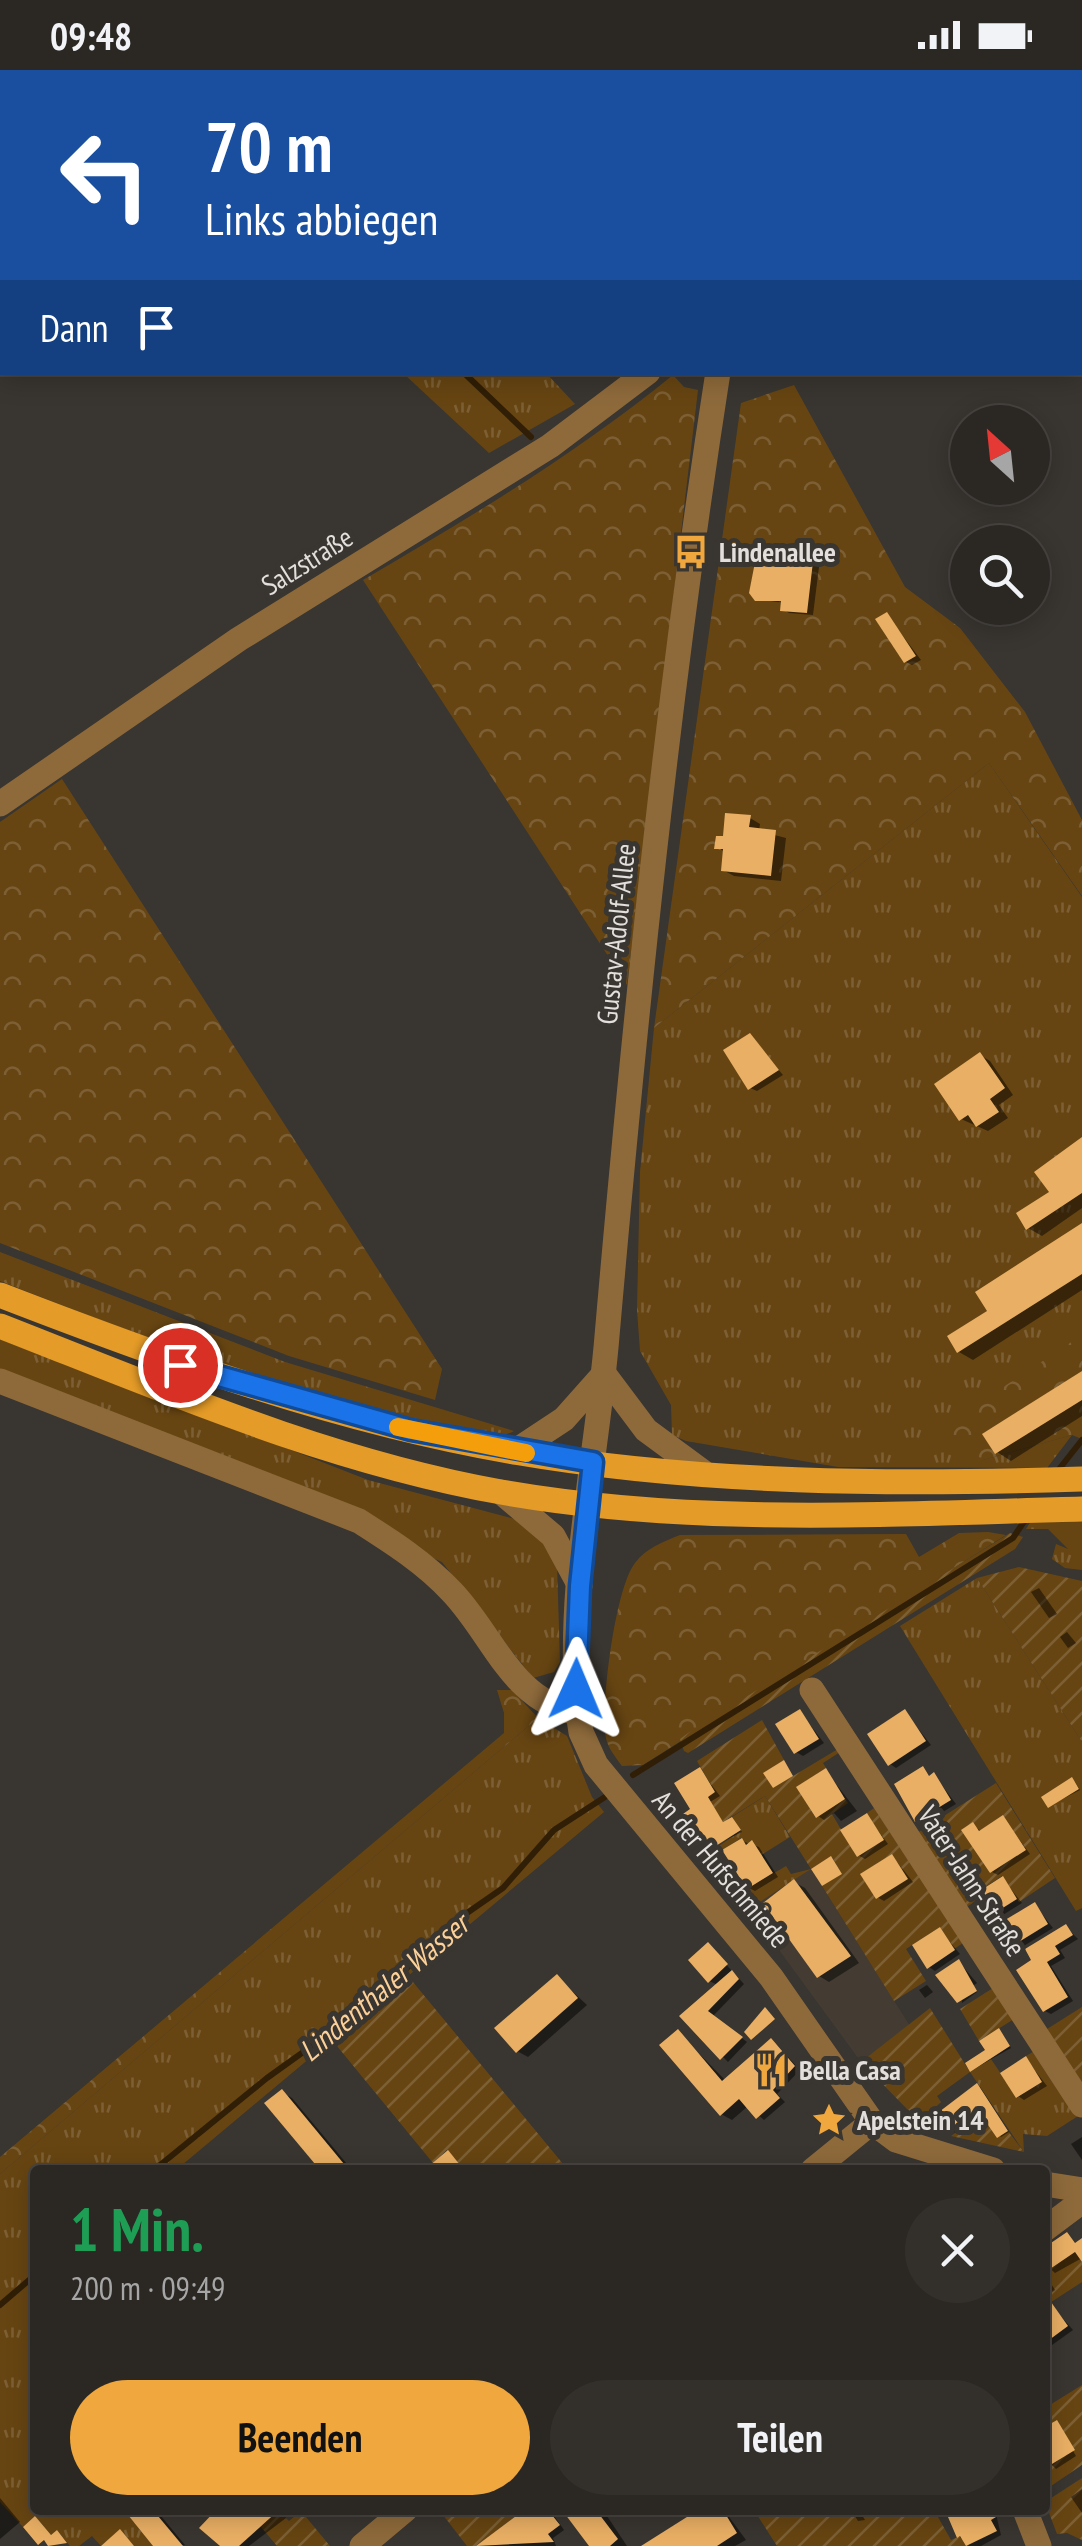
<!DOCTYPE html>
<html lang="de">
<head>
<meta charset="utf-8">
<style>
	:root { --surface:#2b2824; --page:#33302c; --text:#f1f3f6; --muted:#a6a6a6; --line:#474441; --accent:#efa73e }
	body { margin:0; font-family:"PT Sans Narrow",sans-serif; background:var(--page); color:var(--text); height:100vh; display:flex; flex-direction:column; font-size:38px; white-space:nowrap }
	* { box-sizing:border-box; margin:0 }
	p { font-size:32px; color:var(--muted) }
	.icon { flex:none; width:55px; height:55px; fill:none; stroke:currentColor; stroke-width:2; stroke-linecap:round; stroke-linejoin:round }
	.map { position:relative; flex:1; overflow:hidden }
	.panel { position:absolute; left:30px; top:2095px; width:1020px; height:350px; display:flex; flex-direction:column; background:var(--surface); border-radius:10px; box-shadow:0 5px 25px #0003,0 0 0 2px var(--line) }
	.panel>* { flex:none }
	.guide { position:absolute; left:0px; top:0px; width:1082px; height:305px; box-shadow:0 5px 25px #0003,0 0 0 2px var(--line); background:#1a4fa0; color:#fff; overflow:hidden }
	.needle { width:65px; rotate:333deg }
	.fabs { position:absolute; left:950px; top:335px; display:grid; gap:20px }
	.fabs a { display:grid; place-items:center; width:100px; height:100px; border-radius:50%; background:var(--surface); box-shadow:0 5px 25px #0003,0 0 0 2px var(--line); font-size:50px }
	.pin { position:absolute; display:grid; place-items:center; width:85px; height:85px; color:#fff; margin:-42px; border:5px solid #fff; border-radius:50%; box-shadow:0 2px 10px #0007 }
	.me { position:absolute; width:110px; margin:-55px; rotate:1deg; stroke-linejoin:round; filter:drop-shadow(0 0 8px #0008) }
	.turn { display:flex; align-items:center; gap:35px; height:210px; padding:0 40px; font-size:45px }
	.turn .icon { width:130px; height:130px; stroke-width:2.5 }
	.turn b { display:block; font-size:70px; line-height:85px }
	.then { display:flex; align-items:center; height:95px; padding:0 40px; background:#0003; gap:20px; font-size:38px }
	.round { display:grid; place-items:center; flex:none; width:105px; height:105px; border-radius:52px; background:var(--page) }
	.headline { display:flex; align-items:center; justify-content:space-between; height:170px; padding:0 40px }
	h1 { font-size:60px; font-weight:600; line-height:75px; color:#1e9e55 }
	.button { display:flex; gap:20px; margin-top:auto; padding:20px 40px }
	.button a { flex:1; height:115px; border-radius:60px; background:var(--accent); color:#111; font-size:40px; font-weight:600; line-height:115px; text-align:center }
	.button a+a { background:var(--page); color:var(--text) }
	.status { display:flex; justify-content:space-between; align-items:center; height:70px; padding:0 50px; background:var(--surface); direction:ltr }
	.status svg { height:28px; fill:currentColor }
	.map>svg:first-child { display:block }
	.built { fill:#443c32 }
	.grass { fill:url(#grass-tufts) }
	.forest { fill:url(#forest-crowns) }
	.garden { fill:url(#garden-furrows); fill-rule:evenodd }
	.shadow { fill:#0007 }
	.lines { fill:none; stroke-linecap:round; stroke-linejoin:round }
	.stream { stroke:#301f06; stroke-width:6 }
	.building { fill:#e9af64 }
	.minor { stroke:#8e6a3b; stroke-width:25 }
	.major { stroke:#e49b27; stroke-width:25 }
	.route-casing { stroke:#114b97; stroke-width:25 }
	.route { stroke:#1a73e8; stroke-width:18 }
	.slow { stroke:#f59e0b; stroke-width:18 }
	.labels { text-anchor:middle; stroke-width:10; stroke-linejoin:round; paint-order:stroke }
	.poi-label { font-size:28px; font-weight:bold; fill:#e2dfdc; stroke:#393530; text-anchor:start }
	.street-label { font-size:28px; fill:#e2dfdc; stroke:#393530 }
	.water-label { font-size:30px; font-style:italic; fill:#fcd099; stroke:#393530 }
</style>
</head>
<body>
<div class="status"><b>09:48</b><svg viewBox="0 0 49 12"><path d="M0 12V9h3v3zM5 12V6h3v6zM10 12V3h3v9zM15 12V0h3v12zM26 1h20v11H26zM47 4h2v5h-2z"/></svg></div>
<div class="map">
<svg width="1082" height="2476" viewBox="0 0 1082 2476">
	<defs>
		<pattern id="grass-tufts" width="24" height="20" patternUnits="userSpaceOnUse" patternTransform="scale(2.5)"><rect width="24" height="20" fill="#674512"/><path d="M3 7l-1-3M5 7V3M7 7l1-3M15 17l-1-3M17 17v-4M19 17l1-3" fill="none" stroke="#7c5f34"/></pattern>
		<pattern id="forest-crowns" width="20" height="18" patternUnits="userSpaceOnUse" patternTransform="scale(2.5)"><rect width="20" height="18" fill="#674512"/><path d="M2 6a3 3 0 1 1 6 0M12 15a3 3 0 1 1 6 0" fill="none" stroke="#7c5f34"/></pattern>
		<pattern id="garden-furrows" width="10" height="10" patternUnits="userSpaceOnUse" patternTransform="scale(2.5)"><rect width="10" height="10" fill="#674512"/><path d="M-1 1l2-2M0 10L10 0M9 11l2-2" fill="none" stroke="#7c5f34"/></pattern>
	</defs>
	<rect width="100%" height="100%" fill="#393530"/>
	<path class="built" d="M811 1799 910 1956 861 1992 749 1839Z"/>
	<g class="grass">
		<path d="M403 303H546L575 334 489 383Z"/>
		<path d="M989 693 1082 827V1266L983 1390 1072 1365 1047 1398 838 1397 686 1371 672 1365 671 1335 640 1281 637 1240 640 1102 654 958Z"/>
		<path d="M0 1182 285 1292 514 1361C489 1375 444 1355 417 1349 273 1315 137 1265 0 1211Z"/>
		<path d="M0 1266 368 1410 530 1453 557 1494 560 1592 554 1602 533 1608 442 1492 0 1300Z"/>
		<path d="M1082 1450V1500L1065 1498 1052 1489 1056 1474 1068 1479 1048 1459H1026L1031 1451Z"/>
		<path d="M977 1508 1082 1672V1838L1076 1841 900 1556Z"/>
		<path d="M538 1648 567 1666 592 1727 604 1742 176 2100H35V2440H124L153 2476H134L120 2460 101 2476 92 2466 79 2476H70L57 2460 51 2465 35 2446 23 2457 0 2432V2104Z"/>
		<path d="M765 1726 790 1767 761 1785 753 1771 746 1775 741 1768 708 1790 704 1786 741 1761 732 1747Z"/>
		<path d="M786 1796 791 1804 811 1799 749 1839 737 1825Z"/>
		<path d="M1036 1980 1078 2046 1047 2066 1023 2064 1024 2082 970 2002 991 1989 1017 2028 1042 2012 1026 1986Z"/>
	</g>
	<g class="forest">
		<path d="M673 305 684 317 698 320 627 915 363 510C471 447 576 384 673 305Z"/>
		<path d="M794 315 905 517 960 558 1025 642 1082 750V826L989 693 654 958 741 333Z"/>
		<path d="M62 709 442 1299 435 1330 289 1286 0 1173V752Z"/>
		<path d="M1082 1265V1369L1072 1365 983 1390 940 1359Z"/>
		<path d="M988 1462 1006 1465 643 1695 622 1696C614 1685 606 1676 605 1662 602 1629 615 1519 635 1493 646 1478 663 1472 680 1465L906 1464 919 1487 959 1463Z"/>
		<path d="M497 1620H512L538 1648 0 2104V2087L504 1663V1643Z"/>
	</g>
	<g class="garden">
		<path d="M1010 1463 1023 1467 1015 1479 688 1683 684 1681 680 1669 691 1661Z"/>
		<path d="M1019 1497 1082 1511V1672L977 1508Z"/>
		<path d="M762 1650 784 1690 764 1703 773 1718 838 1679 840 1682 823 1693 826 1698 797 1717 815 1747 845 1729 848 1733 832 1744 857 1787 883 1770 867 1743 874 1738 963 1873 954 1879 940 1857 906 1879 926 1911 894 1931 822 1816 842 1804 832 1787 811 1799 765 1726 723 1752 707 1727 715 1722 697 1691Z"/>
		<path d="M996 1713 1055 1808 1019 1832 1002 1806 976 1823 979 1829 965 1838 917 1763ZM962 1760 979 1761 1025 1780 990 1803Z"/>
		<path d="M408 1906 568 2100H464L447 2080 433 2093 332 1970Z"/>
		<path d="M993 1918 1014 1949 979 1971 960 1939Z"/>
		<path d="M1082 1937V2014L1047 1959Z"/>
		<path d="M930 1938 970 2002 937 2026 941 2032 930 2042 945 2064 907 2039 861 1992Z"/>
		<path d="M981 2044 998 2067 1008 2061 1024 2082 951 2066Z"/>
		<path d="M1075 2182 1082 2192V2212L1045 2236V2219L1050 2215 1045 2202Z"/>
		<path d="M1082 2315V2395L1045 2420V2338Z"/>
		<path d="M1082 2408V2470L1067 2463 1057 2464 1045 2432Z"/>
		<path d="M449 2440H524L476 2476H467L443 2445Z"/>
		<path d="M754 2440H934L951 2470 960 2466 966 2476H777Z"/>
		<path d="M278 2441 289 2451 301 2441 330 2476H277L261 2457Z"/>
	</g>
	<g class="shadow">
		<path d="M813 485 820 489 813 545 789 543 783 539 784 533 757 529Z"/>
		<path d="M887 545 921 590 912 595 906 592Z"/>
		<path d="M750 748 760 754 759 761 786 768 781 811 734 806 723 800 725 782 717 777Z"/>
		<path d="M750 966 783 1005 757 1021 750 1018Z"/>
		<path d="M980 985 990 991 1013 1025 999 1035 1008 1048 988 1061 961 1049Z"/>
		<path d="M1082 1070V1138L1042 1166 1028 1158Z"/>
		<path d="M1082 1156V1220L973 1290 959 1282Z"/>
		<path d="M1082 1304V1346L1011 1391 997 1382Z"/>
		<path d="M1039 1518 1057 1544 1049 1548 1031 1522Z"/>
		<path d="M1067 1562 1076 1573 1068 1578 1060 1567Z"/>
		<path d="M800 1642 824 1673 803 1686 796 1682Z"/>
		<path d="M905 1642 931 1675 896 1698 890 1694Z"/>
		<path d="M700 1700 720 1726 710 1732 724 1754 734 1751 742 1762 713 1776 695 1739Z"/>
		<path d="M826 1701 857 1741 841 1751 834 1743 824 1750 818 1746Z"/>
		<path d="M934 1705 956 1734 923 1754 917 1751Z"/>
		<path d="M1075 1712 1080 1720 1049 1736Z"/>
		<path d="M867 1746 888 1774 865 1789 858 1785Z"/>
		<path d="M1003 1748 1030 1784 998 1805 992 1802 973 1755 982 1762Z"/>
		<path d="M742 1771 759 1777 778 1807 755 1821 749 1818Z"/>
		<path d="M893 1787 913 1812 884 1831 877 1827Z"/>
		<path d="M1003 1809 1022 1833 998 1848 992 1845Z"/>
		<path d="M794 1812 805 1818 859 1893 829 1912 819 1906Z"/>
		<path d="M1035 1835 1053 1858 1022 1877 1015 1873Z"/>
		<path d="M1066 1857 1078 1869 1060 1880 1065 1888 1051 1896 1073 1931 1051 1944 1045 1941 1035 1891Z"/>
		<path d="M940 1860 960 1884 935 1901 929 1897Z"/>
		<path d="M708 1875 744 1914 713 1946 747 1972 728 1992 683 1946 718 1915 709 1911Z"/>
		<path d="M959 1892 977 1913 973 1916 977 1922 962 1933Z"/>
		<path d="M557 1907 587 1935 528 1987 517 1981Z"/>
		<path d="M927 1915 933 1922 925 1928 919 1920Z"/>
		<path d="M678 1962 726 2011 771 1971 777 1975 800 2000 777 2024 785 2032 764 2050 748 2036 732 2050 721 2044Z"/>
		<path d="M1001 1962 1011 1978 972 2000 988 1981Z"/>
		<path d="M1026 1989 1047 2016 1024 2030 1018 2026Z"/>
		<path d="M980 2017 1009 2062 1001 2067 980 2039 956 2063 949 2059Z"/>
		<path d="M282 2022 292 2028 352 2100H323Z"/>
		<path d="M1082 2067V2090L1071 2074Z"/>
		<path d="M1068 2165 1082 2188 1055 2203 1045 2194V2180Z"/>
		<path d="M1045 2204 1055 2220 1045 2227Z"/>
		<path d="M1051 2235 1073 2260 1045 2280V2239Z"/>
		<path d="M1057 2353 1076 2386 1056 2399 1045 2388V2360Z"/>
		<path d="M1082 2419V2443L1071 2427Z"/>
		<path d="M0 2428 20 2452 0 2469Z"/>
		<path d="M128 2440H156L185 2475 156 2476Z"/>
		<path d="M219 2440H280L286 2448 249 2476H222Z"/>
		<path d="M528 2440H550L564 2460 553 2468 556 2476H480Z"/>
		<path d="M565 2440H603L627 2476H592Z"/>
		<path d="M699 2440H724L746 2470 735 2476H646Z"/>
		<path d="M851 2440H859L865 2450 858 2451Z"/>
		<path d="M948 2440H995L1001 2465 981 2476H969L959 2466Z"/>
	</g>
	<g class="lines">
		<g class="stream">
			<path d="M246 0 247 2"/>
			<path d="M463 302 531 367"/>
			<path d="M1056 1403 1082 1370"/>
			<path d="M633 1705 1013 1468 1027 1447"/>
			<path d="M154 2100 267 2008 366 1937 414 1891 454 1863 467 1843 503 1818 554 1760 605 1727"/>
			<path d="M0 2235 35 2205"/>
		</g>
	</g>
	<g class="building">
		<path d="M776 478 814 483 807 543 780 541 781 531H755L749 523 757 482 775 484Z"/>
		<path d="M887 542 916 586 904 593 875 549Z"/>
		<path d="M725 743 751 745 749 757 776 760 771 806 721 801 723 779H714L716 766H723Z"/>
		<path d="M750 963 779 1000 748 1020 723 980Z"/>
		<path d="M980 982 1005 1018 990 1029 999 1042 976 1057 968 1045 959 1051 934 1014Z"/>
		<path d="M1082 1067V1123L1026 1160 1016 1143 1049 1122 1034 1102Z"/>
		<path d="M1082 1153V1204L957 1283 947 1266 987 1241 975 1222Z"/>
		<path d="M1082 1301V1330L995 1384 982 1364Z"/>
		<path d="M800 1639 819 1669 794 1684 775 1654Z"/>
		<path d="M905 1639 926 1671 888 1696 867 1664Z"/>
		<path d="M784 1690 793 1706 773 1718 763 1703Z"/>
		<path d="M923 1696 929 1706 934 1702 951 1730 915 1752 894 1714Z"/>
		<path d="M700 1697 715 1722 708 1727 723 1752 732 1747 741 1760 711 1779 683 1744 690 1739 674 1713Z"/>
		<path d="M826 1698 845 1729 816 1748 796 1717Z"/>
		<path d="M1072 1707 1079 1719 1048 1738 1041 1727Z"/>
		<path d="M867 1743 884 1770 857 1787 840 1760Z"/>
		<path d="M1003 1745 1026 1780 990 1803 961 1760 973 1752 979 1761Z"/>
		<path d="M742 1768 746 1775 752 1770 773 1803 747 1819 722 1780Z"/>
		<path d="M892 1784 908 1809 876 1829 860 1804Z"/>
		<path d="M831 1786 842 1804 822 1816 811 1799Z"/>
		<path d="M1003 1806 1017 1829 990 1846 975 1824Z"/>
		<path d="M794 1809 851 1886 817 1908 763 1833Z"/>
		<path d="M1035 1832 1048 1854 1014 1875 1000 1853Z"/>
		<path d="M1066 1854 1073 1865 1055 1876 1060 1884 1047 1892 1068 1927 1043 1942 1016 1900 1031 1890 1025 1879Z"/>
		<path d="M940 1857 955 1880 927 1899 912 1875Z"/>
		<path d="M708 1872 728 1894 708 1913 688 1890Z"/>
		<path d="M959 1889 977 1921 957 1933 935 1905Z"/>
		<path d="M732 1900 739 1909 708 1941 743 1967 720 1990 679 1946Z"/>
		<path d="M557 1904 578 1928 516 1983 494 1958Z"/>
		<path d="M765 1937 775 1949 751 1970 744 1962Z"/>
		<path d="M999 1958 1010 1976 970 2002 965 1993 985 1980 979 1971Z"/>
		<path d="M678 1959 722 2011 771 1968 795 1996 773 2020 780 2028 756 2049 739 2029 720 2046 659 1975Z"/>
		<path d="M1026 1986 1042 2012 1016 2028 1000 2003Z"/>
		<path d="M977 2013 1008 2061 997 2068 977 2039 948 2061 935 2045Z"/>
		<path d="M282 2019 344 2094 337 2100H320L264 2033Z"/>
		<path d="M448 2080 464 2100H432L429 2096Z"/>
		<path d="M1067 2162 1075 2173 1082 2168V2192L1075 2182 1047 2201 1045 2177Z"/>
		<path d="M1051 2232 1068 2256 1045 2273V2236Z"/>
		<path d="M1057 2350 1075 2380 1047 2397 1045 2357Z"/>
		<path d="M124 2440H153L183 2476H153Z"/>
		<path d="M216 2440H279L239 2476H220L199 2458Z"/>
		<path d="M524 2440H548L560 2455 548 2464 554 2472 476 2476Z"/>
		<path d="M562 2440H596L618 2469 610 2476H589Z"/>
		<path d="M698 2440H723L737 2463 717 2476H641Z"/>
		<path d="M945 2440H992L996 2447 991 2450 997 2461 966 2476 960 2466 957 2468Z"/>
		<path d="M35 2446 51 2465 57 2460 67 2473 48 2476 44 2470 38 2475 23 2457Z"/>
		<path d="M120 2459 134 2476H101Z"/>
	</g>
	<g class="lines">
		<g class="minor">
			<path d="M582 0 584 2"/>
			<path d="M764 2V0"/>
			<path d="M1080 40 1082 38"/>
			<path d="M718 302C668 622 635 944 607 1266 597 1389 566 1518 578 1643L581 1662 596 1695 771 1907 872 2052 896 2070 993 2100"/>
			<path d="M0 734 239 569 550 376 648 302"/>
			<path d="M604 1304 646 1360 703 1402"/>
			<path d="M0 1311 359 1451C392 1472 425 1493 452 1522 494 1566 512 1632 578 1643"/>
			<path d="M514 1382 564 1349 604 1304"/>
			<path d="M501 1422 553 1466 580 1516"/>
			<path d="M812 1620 1082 2035"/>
			<path d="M813 2100 872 2052"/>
			<path d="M1045 2114 1082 2120"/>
			<path d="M1045 2159 1073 2138"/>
			<path d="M1025 2440 1039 2476"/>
			<path d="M362 2476 405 2440"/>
		</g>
		<g class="major">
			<path d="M0 1225C168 1290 335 1351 514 1382 700 1414 894 1415 1082 1409"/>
			<path d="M0 1256C164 1320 327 1391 501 1422 694 1456 888 1444 1082 1439"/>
		</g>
	</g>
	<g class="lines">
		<g class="route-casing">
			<path id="route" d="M180 1295 411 1360 593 1392 580 1516 576 1619"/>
		</g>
		<use href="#route" class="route"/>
		<path class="slow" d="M398 1357 526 1383"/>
	</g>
	<defs>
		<g id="bus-bare" transform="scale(2.7)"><path d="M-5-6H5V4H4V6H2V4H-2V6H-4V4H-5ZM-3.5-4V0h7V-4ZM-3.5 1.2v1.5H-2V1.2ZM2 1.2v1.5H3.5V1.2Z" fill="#efa73e" stroke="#393530" stroke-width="2.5" paint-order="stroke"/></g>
		<g id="restaurant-bare" transform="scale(2.7)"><path d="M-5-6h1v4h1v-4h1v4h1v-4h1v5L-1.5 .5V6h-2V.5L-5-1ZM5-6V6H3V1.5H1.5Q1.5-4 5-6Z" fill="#efa73e" stroke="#393530" stroke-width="2.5" paint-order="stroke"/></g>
		<g id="sight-bare" transform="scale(2.7)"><path d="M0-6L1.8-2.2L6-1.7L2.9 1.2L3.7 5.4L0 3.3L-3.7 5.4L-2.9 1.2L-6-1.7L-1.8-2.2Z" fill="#efa73e" stroke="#393530" stroke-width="2.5" paint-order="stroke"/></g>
	</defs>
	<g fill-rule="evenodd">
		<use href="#bus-bare" x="691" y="482"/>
		<use href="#restaurant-bare" x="771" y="2000"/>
		<use href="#sight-bare" x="829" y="2050"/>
	</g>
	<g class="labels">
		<g class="poi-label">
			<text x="719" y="492">Lindenallee</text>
			<text x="799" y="2010">Bella Casa</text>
			<text x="857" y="2060">Apelstein 14</text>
		</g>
		<g class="street-label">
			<text transform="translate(307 491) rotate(-32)" y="10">Salzstraße</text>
			<text transform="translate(616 864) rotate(-84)" y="10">Gustav-Adolf-Allee</text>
			<text transform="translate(721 1799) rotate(50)" y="10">An der Hufschmiede</text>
			<text transform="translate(972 1811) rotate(57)" y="10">Vater-Jahn-Straße</text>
		</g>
		<g class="water-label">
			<text transform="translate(384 1918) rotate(-40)" y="10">Lindenthaler Wasser</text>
		</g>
	</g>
</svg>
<div class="fabs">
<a><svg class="needle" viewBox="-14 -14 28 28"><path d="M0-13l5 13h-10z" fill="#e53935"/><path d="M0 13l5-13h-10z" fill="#a6a6a6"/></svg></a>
<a><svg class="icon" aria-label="search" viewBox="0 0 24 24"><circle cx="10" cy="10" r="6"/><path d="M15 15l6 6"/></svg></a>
</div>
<div class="pin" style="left:180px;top:1295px;background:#d93025"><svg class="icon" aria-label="arrive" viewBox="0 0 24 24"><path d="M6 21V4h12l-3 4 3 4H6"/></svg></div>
<svg class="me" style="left:576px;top:1619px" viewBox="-20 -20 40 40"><path d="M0-17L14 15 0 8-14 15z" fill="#1a73e8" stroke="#fff" stroke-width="4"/></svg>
<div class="guide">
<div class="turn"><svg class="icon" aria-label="left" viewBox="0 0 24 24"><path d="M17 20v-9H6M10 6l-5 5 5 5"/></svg><div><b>70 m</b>Links abbiegen</div></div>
<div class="then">Dann<svg class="icon" aria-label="arrive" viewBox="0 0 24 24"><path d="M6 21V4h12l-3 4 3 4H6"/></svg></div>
</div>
<section class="panel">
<div class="headline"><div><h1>1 Min.</h1><p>200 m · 09:49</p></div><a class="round"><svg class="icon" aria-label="close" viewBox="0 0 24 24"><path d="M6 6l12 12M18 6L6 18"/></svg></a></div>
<div class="button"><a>Beenden</a><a>Teilen</a></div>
</section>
</div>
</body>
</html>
